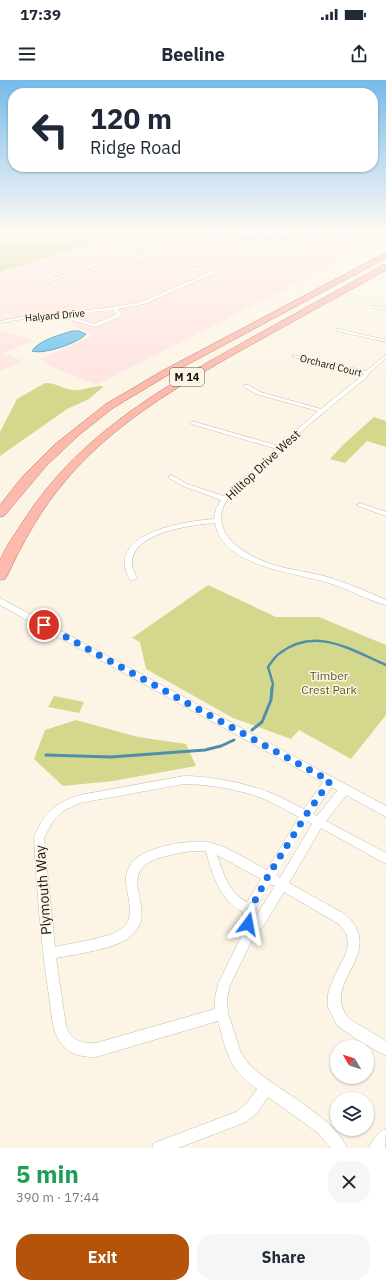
<!DOCTYPE html>
<html lang="en">
<head>
<meta charset="utf-8">
<style>
	:root { --surface:#fff; --page:#f6f6f7; --text:#1f2937; --muted:#747a83; --accent:#b45309 }
	body { margin:0; font-family:"IBM Plex Sans",sans-serif; background:var(--page); color:var(--text); height:100vh; display:flex; flex-direction:column; font-size:15px; white-space:nowrap }
	* { box-sizing:border-box; margin:0 }
	p { font-size:13px; color:var(--muted) }
	.icon { flex:none; width:22px; height:22px; fill:none; stroke:currentColor; stroke-width:2; stroke-linecap:round; stroke-linejoin:round }
	.map { position:relative; height:1068px; overflow:hidden }
	.side { display:flex; flex-direction:column; background:var(--surface); flex:1 }
	.side>* { flex:none }
	.hud { position:absolute; left:8px; top:8px; width:370px; height:84px; border-radius:16px; box-shadow:0 1px 3px #0004; background:#fff; color:var(--text); overflow:hidden }
	.needle { width:26px; rotate:309deg }
	.controls { position:absolute; left:330px; top:960px; display:grid; gap:8px }
	.controls a { display:grid; place-items:center; width:44px; height:44px; border-radius:50%; background:var(--surface); box-shadow:0 1px 3px #0004; font-size:20px }
	.pin { position:absolute; display:grid; place-items:center; width:34px; height:34px; color:#fff; margin:-17px; border:2px solid #fff; border-radius:50%; box-shadow:0 1px 4px #0007 }
	.me { position:absolute; width:44px; margin:-22px; rotate:13deg; stroke-linejoin:round; filter:drop-shadow(0 0 3px #0008) }
	.turn { display:flex; align-items:center; gap:14px; height:84px; padding:0 16px; font-size:18px }
	.turn .icon { width:52px; height:52px; stroke-width:2.5 }
	.turn b { display:block; font-size:28px; line-height:34px }
	.round { display:grid; place-items:center; flex:none; width:42px; height:42px; border-radius:16px; background:var(--page) }
	.head { display:flex; align-items:center; justify-content:space-between; height:68px; padding:0 16px }
	h1 { font-size:24px; font-weight:800; line-height:30px; color:#1e9e55 }
	.primary-button { display:flex; gap:8px; margin-top:auto; padding:8px 16px }
	.primary-button a { flex:1; height:46px; border-radius:16px; background:var(--accent); color:#fff; font-size:16px; font-weight:800; line-height:46px; text-align:center }
	.primary-button a+a { background:var(--page); color:var(--text) }
	.status { display:flex; justify-content:space-between; align-items:center; height:28px; padding:0 20px; background:var(--surface); direction:ltr }
	.status svg { height:11px; fill:currentColor }
	header { display:flex; justify-content:space-between; align-items:center; height:52px; padding:0 16px; background:var(--surface); font-size:18px; font-weight:800 }
	.map>svg:first-child { display:block }
	.industrial { fill:#ffe4e2 }
	.green { fill:#d4d88d }
	.water { fill:#6bc3ee; stroke:#518eaa }
	.lines { fill:none; stroke-linecap:round; stroke-linejoin:round }
	.stream-far2 { stroke:#518eaa; stroke-width:1 }
	.stream-far1 { stroke:#518eaa; stroke-width:2.5 }
	.stream { stroke:#518eaa; stroke-width:3 }
	.minor-casing { stroke:#c3bcae; stroke-width:1 }
	.tertiary-casing { stroke:#c3bcae; stroke-width:1 }
	.motorway-casing { stroke:#ab7e74; stroke-width:1 }
	.minor { fill:#fff; fill-rule:evenodd }
	.tertiary { fill:#fff; fill-rule:evenodd }
	.motorway { fill:#fcb9ac; fill-rule:evenodd }
	.route { stroke:#1a73e8; stroke-width:7; stroke-dasharray:0 12.6 }
	.labels { text-anchor:middle; stroke-width:3; stroke-linejoin:round; paint-order:stroke }
	.far-street-label { font-size:10px; fill:#14110c; stroke:#fcf5e6 }
	.shield { fill:#fcf5e6; stroke:#5a554d; stroke-width:1 }
	.shield-label { font-size:11px; font-weight:bold; fill:#14110c }
	.street-label { font-size:12px; fill:#14110c; stroke:#fcf5e6 }
	.park-label { font-size:12px; fill:#5a5b20; stroke:#fcf5e6 }
	.near-street-label { font-size:14px; fill:#14110c; stroke:#fcf5e6 }
</style>
</head>
<body>
<div class="status"><b>17:39</b><svg viewBox="0 0 49 12"><path d="M0 12V9h3v3zM5 12V6h3v6zM10 12V3h3v9zM15 12V0h3v12zM26 1h20v11H26zM47 4h2v5h-2z"/></svg></div>
<header><svg class="icon" aria-label="menu" viewBox="0 0 24 24"><path d="M4 6h16M4 12h16M4 18h16"/></svg>Beeline<svg class="icon" aria-label="share" viewBox="0 0 24 24"><path d="M12 15V3M7 8l5-5 5 5M5 13v7h14v-7"/></svg></header>
<div class="map">
<svg width="386" height="1068" viewBox="0 0 386 1068">
	<rect width="100%" height="100%" fill="#fcf5e6"/>
	<g class="industrial">
		<path d="M126 151H386V158L96 305 50 286 40 279 91 256 90 253 75 247 67 233 48 234 0 242V192Z"/>
		<path d="M0 250 33 261 3 273 23 281 0 291Z"/>
	</g>
	<g class="green">
		<path d="M0 151H126L0 192Z"/>
		<path d="M45 303C58 303 62 309 73 310 82 311 92 306 102 306L103 307 89 319 67 329 0 376V352L17 319Z"/>
		<path d="M374 337 386 341V367L367 361 345 383 330 379 344 364Z"/>
		<path d="M208 505 276 537H319L386 565V635L351 679 299 650 291 659 233 638 146 589 140 562 132 558Z"/>
		<path d="M54 616 84 622 79 633 48 627Z"/>
		<path d="M76 640 138 657 186 664 196 686 113 701 63 706 34 679 45 650Z"/>
	</g>
	<path class="water" d="M72 251H79L86 254C79 263 43 275 32 271 39 260 60 255 72 251Z"/>
	<g class="lines">
		<g class="stream-far2">
			<path d="M196 151 199 152"/>
			<path d="M202 153 226 157"/>
			<path d="M326 156 386 152"/>
			<path d="M296 157 320 156"/>
			<path d="M279 158H291"/>
			<path d="M242 159H256"/>
			<path d="M264 159 272 158"/>
		</g>
		<path class="stream-far1" d="M272 609 273 604 268 587C271 583 275 576 280 573 316 546 351 570 386 585"/>
		<g class="stream">
			<path d="M252 650 262 642 271 620 272 608"/>
			<path d="M46 675 111 677 205 670 221 666 234 660"/>
		</g>
		<g class="minor-casing">
			<g id="minor">
				<path d="M308 151H312L144 224 117 229 121 234 119 237 96 247 68 239 66 235 35 237 0 243V241L35 235 107 228 141 222 208 193 125 175 47 203 44 202 169 156 172 157 128 173 212 192ZM113 230 117 234 115 235 94 244 72 237 70 234Z"/>
				<path d="M375 226 386 228V230L373 228V226Z"/>
				<path d="M339 249 386 260V262L337 251V249Z"/>
				<path d="M293 275 366 291 386 275V278L371 291 366 298C340 319 316 338 292 360 283 367 278 377 269 384 256 396 226 412 222 431 217 454 238 469 256 478 278 489 301 490 324 496 345 502 366 511 386 520V525C367 520 348 509 329 503 295 492 223 488 215 443 192 445 128 452 132 487 133 490 135 494 137 498L133 500H130C103 453 186 441 214 439L216 429 221 420 183 406 169 398V396H173L187 404 224 416C239 398 261 387 277 369L191 344V342H195L279 366 318 331 256 314 244 307V305H248L260 312 321 329 364 294 293 277Z"/>
				<path d="M360 423 386 432V436L358 426 357 425Z"/>
				<path d="M184 696C211 696 246 703 271 713 282 717 293 724 304 729L326 698 330 697 334 698 335 701 334 704 313 734 317 736 341 706 345 705 349 706 350 709 349 712 326 741 386 773V784L321 748 289 803C303 811 318 819 332 827 337 830 344 833 348 837 386 875 316 906 351 940L386 961V976L358 960 342 949 337 945 328 927V914L334 897 345 876 348 865 347 855 339 844 284 812 266 842 251 862 230 905 227 918 228 933 240 970C246 985 259 993 271 1002 294 1018 337 1043 347 1068H331L317 1052 268 1017 257 1033 246 1042 178 1068H152L154 1063 236 1032 247 1023 257 1009C228 988 227 973 218 941L96 977C83 977 69 975 61 963 51 950 52 932 49 916 41 864 37 811 34 758 43 733 55 723 80 715ZM184 704C208 704 244 710 266 720 277 725 288 731 299 737L267 790C249 781 231 768 212 763 195 758 153 766 138 777 132 781 127 789 126 797 125 814 137 834 124 847 113 858 71 863 55 867L44 758 53 741 63 731 80 723ZM308 741 312 744 280 798 276 795ZM196 771H206C212 794 220 821 243 832L241 857 218 904 215 918V929L96 963C82 964 71 961 66 946L56 878C76 874 117 869 131 856 163 829 107 791 166 776 176 774 186 771 196 771ZM217 775 261 799 247 822C229 813 223 793 217 775ZM270 804 275 806 254 839 255 830Z"/>
				<path d="M386 1049 385 1068H369C372 1060 378 1052 386 1049Z"/>
			</g>
		</g>
		<g class="tertiary-casing">
			<path id="tertiary" d="M0 518 386 726V737L0 525Z"/>
		</g>
		<g class="motorway-casing">
			<g id="motorway">
				<path d="M386 173V178L168 295 113 328 79 355 47 385 4 436 0 437V425L23 396 54 365 106 324 162 291Z"/>
				<path d="M383 185H386V190C337 217 289 244 240 271 177 307 113 344 66 400 41 429 23 462 7 496L5 499 0 500C0 495 0 487 0 482 2 471 18 450 24 440 75 360 154 312 235 267 284 240 334 212 383 185Z"/>
			</g>
		</g>
		<use href="#minor" class="minor"/>
		<use href="#tertiary" class="tertiary"/>
		<use href="#motorway" class="motorway"/>
	</g>
	<linearGradient id="sky" x2="0" y2="1"><stop stop-color="#76baea"/><stop offset="0.5" stop-color="#fefaf4"/><stop offset="1" stop-color="#fefaf4" stop-opacity="0"/></linearGradient>
	<rect width="386" height="300" fill="url(#sky)"/>
	<g class="lines">
		<path class="route" d="M44 545 330 701 306 735 268 796 250 830 248 844"/>
	</g>
	<g class="labels">
		<g class="far-street-label">
			<text transform="translate(55 235) rotate(-5)" y="4">Halyard Drive</text>
			<text transform="translate(331 285) rotate(14)" y="4">Orchard Court</text>
		</g>
		<rect class="shield" x="170" y="288" width="34" height="18" rx="3"/>
		<g class="shield-label">
			<text x="187" y="301">M 14</text>
		</g>
		<g class="street-label">
			<text transform="translate(263 385) rotate(-43)" y="4">Hilltop Drive West</text>
		</g>
		<g class="park-label">
			<text x="329" y="600">Timber<tspan x="329" dy="14">Crest Park</tspan></text>
		</g>
		<g class="near-street-label">
			<text transform="translate(43 810) rotate(-94)" y="5">Plymouth Way</text>
		</g>
	</g>
</svg>
<div class="controls">
<a><svg class="needle" viewBox="-14 -14 28 28"><path d="M0-13l5 13h-10z" fill="#e53935"/><path d="M0 13l5-13h-10z" fill="#747a83"/></svg></a>
<a><svg class="icon" aria-label="layers" viewBox="0 0 24 24"><path d="M12 4l9 5-9 5-9-5zM3 14l9 5 9-5"/></svg></a>
</div>
<div class="pin" style="left:44px;top:545px;background:#d93025"><svg class="icon" aria-label="arrive" viewBox="0 0 24 24"><path d="M6 21V4h12l-3 4 3 4H6"/></svg></div>
<svg class="me" style="left:248px;top:844px" viewBox="-20 -20 40 40"><path d="M0-17L14 15 0 8-14 15z" fill="#1a73e8" stroke="#fff" stroke-width="4"/></svg>
<div class="hud">
<div class="turn"><svg class="icon" aria-label="left" viewBox="0 0 24 24"><path d="M17 20v-9H6M10 6l-5 5 5 5"/></svg><div><b>120 m</b>Ridge Road</div></div>
</div>
</div>
<section class="side">
<div class="head"><div><h1>5 min</h1><p>390 m · 17:44</p></div><a class="round"><svg class="icon" aria-label="close" viewBox="0 0 24 24"><path d="M6 6l12 12M18 6L6 18"/></svg></a></div>
<div class="primary-button"><a>Exit</a><a>Share</a></div>
</section>
</body>
</html>
